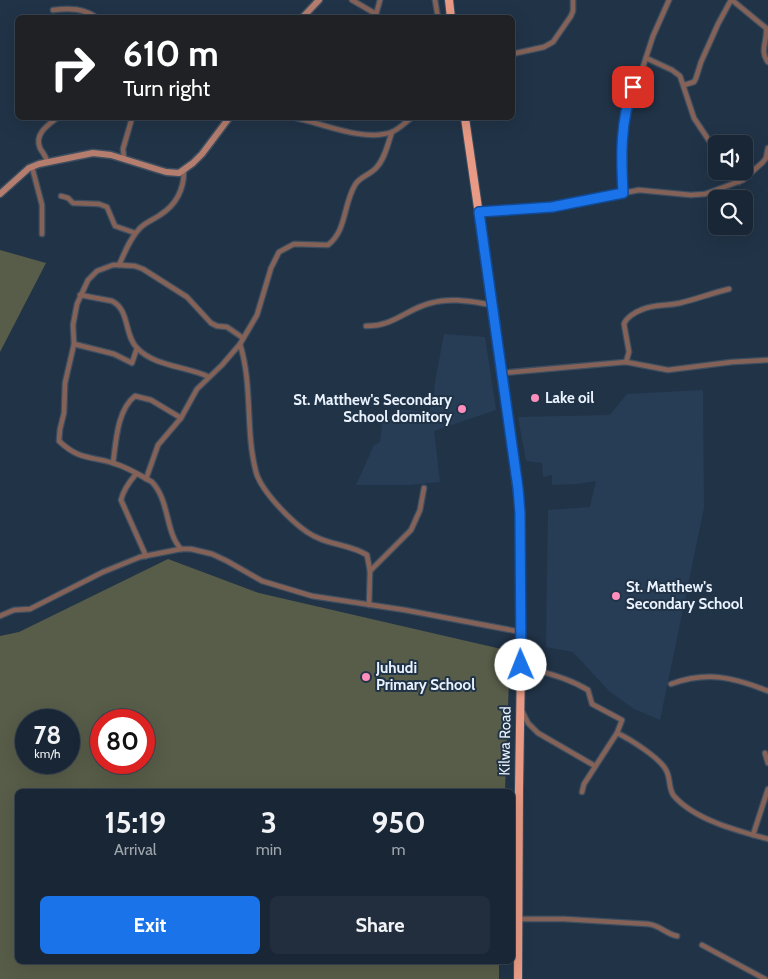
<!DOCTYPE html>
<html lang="en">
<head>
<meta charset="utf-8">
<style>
	:root { --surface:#192635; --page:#222e3d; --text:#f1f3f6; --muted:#9fa5ad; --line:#374350; --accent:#1a73e8 }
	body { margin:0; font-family:Cabin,sans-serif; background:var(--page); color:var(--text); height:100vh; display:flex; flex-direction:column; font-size:19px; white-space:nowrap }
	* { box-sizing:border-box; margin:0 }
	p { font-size:16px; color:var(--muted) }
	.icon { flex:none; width:28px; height:28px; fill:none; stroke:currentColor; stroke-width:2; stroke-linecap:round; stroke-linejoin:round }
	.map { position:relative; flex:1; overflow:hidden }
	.panel { position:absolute; left:15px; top:789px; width:500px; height:175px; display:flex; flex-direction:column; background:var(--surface); border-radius:8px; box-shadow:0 5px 20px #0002,0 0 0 1px var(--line) }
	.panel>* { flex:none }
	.banner { position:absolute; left:15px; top:15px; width:500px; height:105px; border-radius:8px; box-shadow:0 5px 20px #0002,0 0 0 1px var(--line); background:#202124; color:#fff; overflow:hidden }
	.tools { position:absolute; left:708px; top:135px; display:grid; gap:10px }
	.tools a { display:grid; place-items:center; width:45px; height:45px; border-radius:8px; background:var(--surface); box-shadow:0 5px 20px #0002,0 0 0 1px var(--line); font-size:25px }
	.speed { position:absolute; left:15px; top:709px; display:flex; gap:10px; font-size:25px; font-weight:700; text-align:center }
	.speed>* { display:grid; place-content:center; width:65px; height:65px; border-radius:50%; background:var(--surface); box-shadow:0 5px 20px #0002,0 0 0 1px var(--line); line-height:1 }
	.speed small { font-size:12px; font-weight:400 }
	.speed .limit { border:8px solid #d22; background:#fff; color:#111 }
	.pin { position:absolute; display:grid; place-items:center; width:42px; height:42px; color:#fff; margin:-21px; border-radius:10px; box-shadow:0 2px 8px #0006 }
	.me { position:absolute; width:55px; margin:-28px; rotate:359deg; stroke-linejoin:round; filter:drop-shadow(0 0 4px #0008) }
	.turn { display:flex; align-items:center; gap:18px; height:105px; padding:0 25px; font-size:22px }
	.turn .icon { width:65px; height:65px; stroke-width:2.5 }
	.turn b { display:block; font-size:35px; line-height:42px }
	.eta { display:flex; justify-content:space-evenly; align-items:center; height:85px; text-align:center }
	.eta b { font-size:30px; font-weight:700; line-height:35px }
	.button { display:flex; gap:10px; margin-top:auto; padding:10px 25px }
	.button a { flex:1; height:58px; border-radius:8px; background:var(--accent); color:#fff; font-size:20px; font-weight:700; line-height:58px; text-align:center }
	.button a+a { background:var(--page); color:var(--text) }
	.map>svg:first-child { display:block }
	.built { fill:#273d56 }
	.grass { fill:#585d49; fill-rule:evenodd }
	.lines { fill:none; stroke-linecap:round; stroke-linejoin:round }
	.minor-casing { stroke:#3d4e60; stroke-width:7 }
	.secondary-casing { stroke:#3d4e60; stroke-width:9 }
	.trunk-casing { stroke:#3d4e60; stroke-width:10 }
	.minor { stroke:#856258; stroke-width:4.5 }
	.secondary { stroke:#b47d6d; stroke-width:6 }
	.trunk { stroke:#e89a84; stroke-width:8 }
	.route-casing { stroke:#114b97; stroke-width:12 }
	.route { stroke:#1a73e8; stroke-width:9 }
	.poi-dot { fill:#fe8ebc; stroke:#213347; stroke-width:2 }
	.labels { text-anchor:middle; stroke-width:4; stroke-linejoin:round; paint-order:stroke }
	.poi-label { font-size:15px; font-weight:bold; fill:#e9f2fd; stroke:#213347; text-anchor:start }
	.street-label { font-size:15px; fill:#e9f2fd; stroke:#213347 }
</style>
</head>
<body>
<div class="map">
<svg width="768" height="979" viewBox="0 0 768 979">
	<rect width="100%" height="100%" fill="#213347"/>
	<g class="built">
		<path d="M444 334 485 337 496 410 434 431 440 482 410 485H356L374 445 380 442 383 415 396 416 398 409 428 412 433 404 435 382Z"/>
		<path d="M703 390 704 508 660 720 634 709 609 691 573 652 546 647 548 510 590 507 596 481 578 484 552 485V475L543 477 542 463 526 461 518 417 610 415 627 394Z"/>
	</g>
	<g class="grass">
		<path d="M0 250 46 263 0 352Z"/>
		<path d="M168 559 259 593 510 651 505 791H18V961H499V979H0V636L19 632ZM26 720H69V762H26ZM101 720H144V762H101Z"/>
	</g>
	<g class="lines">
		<g class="minor-casing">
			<g id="minor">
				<path d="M352 0 376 14"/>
				<path d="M435 0 438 18"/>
				<path d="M732 0 766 28C768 40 759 51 768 62"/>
				<path d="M53 10C69 8 84 8 97 18"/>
				<path d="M375 18 380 0"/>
				<path d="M512 54 544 47 553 42 571 16 573 11V0"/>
				<path d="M646 58 672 70 680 76 694 118 716 151"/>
				<path d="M684 85 694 82 696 78 701 62 718 24 731 0"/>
				<path d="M296 118C324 124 364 142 392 132 399 129 405 123 411 118"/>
				<path d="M124 158 123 149 132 118"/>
				<path d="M47 162C46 155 43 154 40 148 34 134 48 125 57 118"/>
				<path d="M32 167 42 205V234"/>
				<path d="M732 171 739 182"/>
				<path d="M623 193 621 150 628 103 633 87 640 76 653 36 669 0"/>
				<path d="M61 196 68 198 73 203 99 204 107 207 115 226 135 233"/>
				<path d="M479 212 552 207 639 190 691 195 705 194 743 180 763 162 766 158 768 148"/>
				<path d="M119 265C125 252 130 238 140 228 146 222 153 220 160 215 176 205 184 190 184 170"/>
				<path d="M80 295 112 301C130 310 124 335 137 348 155 367 187 366 209 377"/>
				<path d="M366 326C395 326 406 309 431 303 451 297 473 302 493 305"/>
				<path d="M74 344 114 354 132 363 137 348"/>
				<path d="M240 344C253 386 245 430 256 472 261 491 291 521 307 532 325 545 350 544 367 555L370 571 369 605"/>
				<path d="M626 362 629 352 624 324C626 318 635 312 641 310 653 304 668 306 680 303 697 299 712 293 729 289"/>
				<path d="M501 373 626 362 668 370 732 362 768 360"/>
				<path d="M113 463C116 442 117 410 135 396L151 400 181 418"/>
				<path d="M136 474C130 481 123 491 121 500L146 556"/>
				<path d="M146 479 158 445 181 418 197 389 222 365 240 344 257 315 271 268 279 252 294 244 328 245C347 230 343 205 355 185 359 177 370 175 376 168 385 159 388 143 392 132"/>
				<path d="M181 549C165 532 170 501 152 482 140 475 127 467 113 463 90 456 79 460 59 441L60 429 64 413 65 383 74 344 73 325 77 304 88 280 97 271 113 265H119L135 266 143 269 187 297 211 323 217 326 227 327 243 338"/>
				<path d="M370 571 411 530 420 510 424 488"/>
				<path d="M0 616 14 610 30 609 103 572 140 557 181 549H191L212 554 227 561 262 581 312 596 405 610 521 632"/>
				<path d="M521 665C544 673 567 677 588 690L592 704 622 720 617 733 584 784 582 792"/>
				<path d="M671 684C707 671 733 677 768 691"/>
				<path d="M522 711 528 723 538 733 595 766"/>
				<path d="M617 733C630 739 660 758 666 770 671 778 668 789 674 796 695 820 738 831 768 839"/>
				<path d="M765 753 768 763"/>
				<path d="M753 835 768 789"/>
				<path d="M512 919H564L648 924C660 925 666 934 677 936"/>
				<path d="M702 945 765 979"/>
			</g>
		</g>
		<g class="secondary-casing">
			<g id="secondary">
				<path d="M302 18 319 0"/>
				<path d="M0 194 29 168 39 164 93 153 111 155 166 172 179 173 193 163 202 154 229 118"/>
			</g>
		</g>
		<g class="trunk-casing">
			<g id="trunk">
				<path d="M449 0 451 18"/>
				<path d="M465 118 511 436 520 513 521 665 519 789 518 979"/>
			</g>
		</g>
		<use href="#minor" class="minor"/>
		<use href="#secondary" class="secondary"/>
		<use href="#trunk" class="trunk"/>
	</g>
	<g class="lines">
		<g class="route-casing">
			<path id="route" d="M521 665 520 513 518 488 479 212 552 207 623 193C621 157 620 122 633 87"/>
		</g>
		<use href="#route" class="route"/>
	</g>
	<g class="poi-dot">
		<circle cx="535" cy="398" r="5"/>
		<circle cx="462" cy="409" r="5"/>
		<circle cx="616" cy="596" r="5"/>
		<circle cx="366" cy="677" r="5"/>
	</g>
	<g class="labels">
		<g class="poi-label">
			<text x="545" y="403">Lake oil</text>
			<text x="452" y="405" text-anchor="end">St. Matthew's Secondary<tspan x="452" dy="17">School domitory</tspan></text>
			<text x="626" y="592">St. Matthew's<tspan x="626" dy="17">Secondary School</tspan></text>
			<text x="376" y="673">Juhudi<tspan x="376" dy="17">Primary School</tspan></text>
		</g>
		<g class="street-label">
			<text transform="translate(505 741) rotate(-89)" y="5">Kilwa Road</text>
		</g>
	</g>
</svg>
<div class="tools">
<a><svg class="icon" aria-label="sound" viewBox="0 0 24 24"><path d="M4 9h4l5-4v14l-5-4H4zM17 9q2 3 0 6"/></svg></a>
<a><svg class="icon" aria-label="search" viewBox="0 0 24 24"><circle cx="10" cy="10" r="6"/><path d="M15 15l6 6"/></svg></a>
</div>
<div class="speed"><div>78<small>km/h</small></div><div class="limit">80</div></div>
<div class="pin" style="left:633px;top:87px;background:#d93025"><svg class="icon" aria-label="arrive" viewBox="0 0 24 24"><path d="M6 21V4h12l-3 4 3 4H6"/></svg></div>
<svg class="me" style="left:521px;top:665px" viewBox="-20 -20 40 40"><circle r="19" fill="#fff"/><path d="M0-13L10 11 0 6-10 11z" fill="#1a73e8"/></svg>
<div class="banner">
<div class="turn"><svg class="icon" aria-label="right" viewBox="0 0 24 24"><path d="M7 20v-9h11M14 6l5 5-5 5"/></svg><div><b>610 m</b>Turn right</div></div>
</div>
<section class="panel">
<div class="eta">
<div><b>15:19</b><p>Arrival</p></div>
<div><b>3</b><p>min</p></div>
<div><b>950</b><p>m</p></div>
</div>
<div class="button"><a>Exit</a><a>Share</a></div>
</section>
</div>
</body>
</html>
